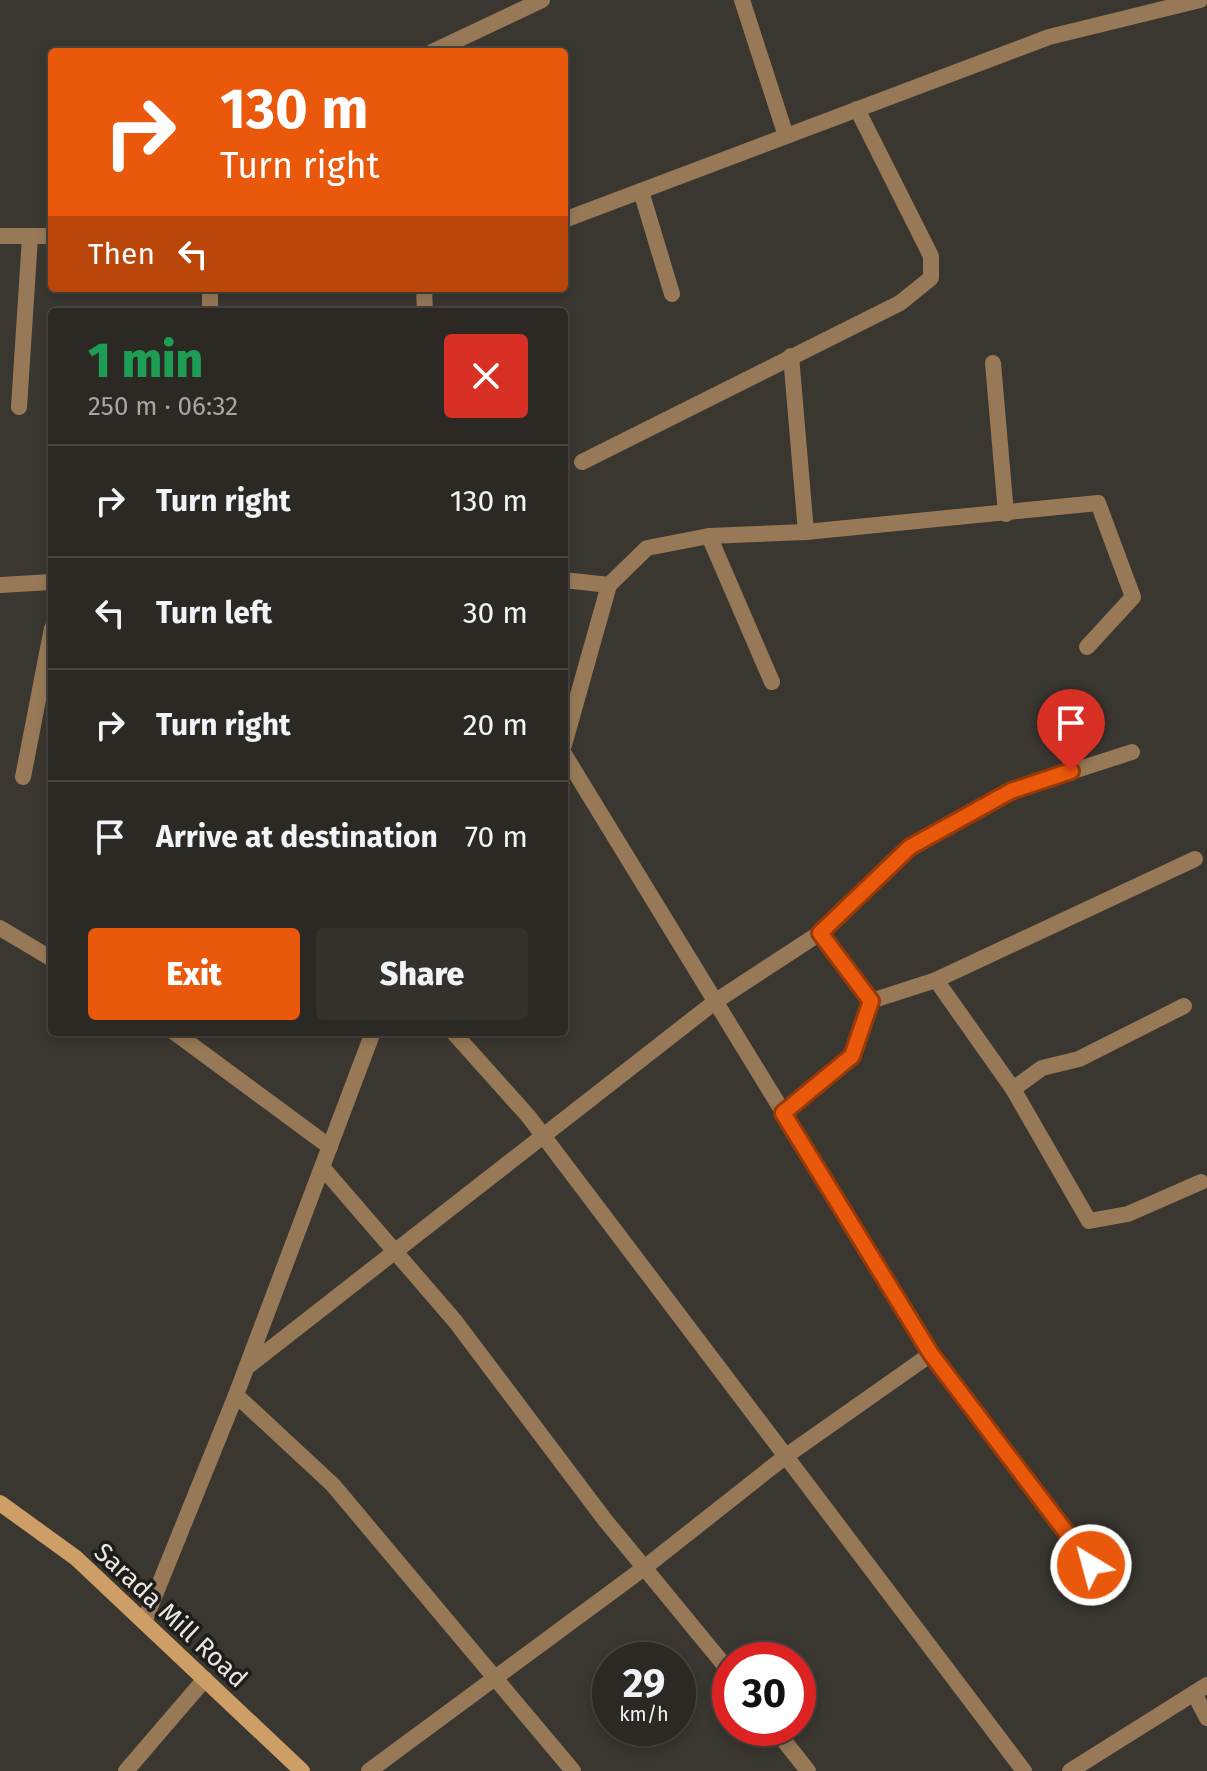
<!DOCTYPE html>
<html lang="en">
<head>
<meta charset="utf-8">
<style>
	:root { --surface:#2c2824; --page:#34302c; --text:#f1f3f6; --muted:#a6a6a6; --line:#484441; --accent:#ea580c }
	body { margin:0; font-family:"Fira Sans",sans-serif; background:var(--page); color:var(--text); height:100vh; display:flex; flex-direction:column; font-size:30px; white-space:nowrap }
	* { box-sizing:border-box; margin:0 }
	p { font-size:26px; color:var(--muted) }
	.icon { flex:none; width:44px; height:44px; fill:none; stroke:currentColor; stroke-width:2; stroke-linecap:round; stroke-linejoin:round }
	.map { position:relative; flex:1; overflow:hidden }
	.drawer { position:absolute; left:48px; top:308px; width:520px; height:728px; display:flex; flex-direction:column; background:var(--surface); border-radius:8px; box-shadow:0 4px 12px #0003,0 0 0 2px var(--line) }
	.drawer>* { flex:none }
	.banner { position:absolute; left:48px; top:48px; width:520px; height:244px; border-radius:8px; box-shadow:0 4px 12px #0003,0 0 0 2px var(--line); background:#ea580c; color:#fff; overflow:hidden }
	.speed { position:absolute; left:592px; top:1642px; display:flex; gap:16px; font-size:40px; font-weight:700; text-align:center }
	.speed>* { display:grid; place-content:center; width:104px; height:104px; border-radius:50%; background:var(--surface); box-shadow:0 4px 12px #0003,0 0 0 2px var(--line); line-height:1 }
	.speed small { font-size:20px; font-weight:400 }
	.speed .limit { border:12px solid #d22; background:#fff; color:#111 }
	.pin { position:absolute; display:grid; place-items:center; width:68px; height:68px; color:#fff; margin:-82px -34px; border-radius:50% 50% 50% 0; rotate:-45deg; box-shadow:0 0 8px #0007 }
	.pin .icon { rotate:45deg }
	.me { position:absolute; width:88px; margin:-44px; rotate:323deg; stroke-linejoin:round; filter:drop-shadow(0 0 6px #0008) }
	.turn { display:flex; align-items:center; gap:28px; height:168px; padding:0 40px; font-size:36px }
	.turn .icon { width:104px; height:104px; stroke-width:2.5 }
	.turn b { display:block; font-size:56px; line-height:68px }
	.then { display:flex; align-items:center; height:76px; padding:0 40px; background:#0003; gap:16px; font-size:30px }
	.round { display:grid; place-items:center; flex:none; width:84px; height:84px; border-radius:8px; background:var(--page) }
	.overview { display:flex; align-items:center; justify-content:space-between; height:136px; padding:0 40px }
	h1 { font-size:48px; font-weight:800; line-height:60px; color:#1e9e55 }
	.action { display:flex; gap:16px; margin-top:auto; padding:16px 40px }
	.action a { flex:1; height:92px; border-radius:8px; background:var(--accent); color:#fff; font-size:32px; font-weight:800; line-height:92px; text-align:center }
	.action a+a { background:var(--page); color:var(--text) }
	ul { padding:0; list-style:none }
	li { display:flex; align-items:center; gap:24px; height:112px; padding:0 40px; border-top:2px solid var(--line) }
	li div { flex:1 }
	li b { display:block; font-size:30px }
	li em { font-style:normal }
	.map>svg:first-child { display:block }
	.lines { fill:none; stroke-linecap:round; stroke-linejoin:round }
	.minor { stroke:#977957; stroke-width:16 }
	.secondary { stroke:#cd9e66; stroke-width:16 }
	.route-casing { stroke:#983908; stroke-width:20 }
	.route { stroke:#ea580c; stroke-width:14 }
	.labels { text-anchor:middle; stroke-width:7; stroke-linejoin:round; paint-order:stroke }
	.street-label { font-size:26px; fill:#ebe8e4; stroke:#1f1d1b }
</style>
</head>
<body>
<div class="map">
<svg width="1207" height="1771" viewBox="0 0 1207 1771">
	<rect width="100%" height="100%" fill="#3a3630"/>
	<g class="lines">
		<g class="minor">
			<path d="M742 0 786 136"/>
			<path d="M432 52 542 0"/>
			<path d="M641 191 672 294"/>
			<path d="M564 220 1049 37 1200 0"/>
			<path d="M0 236H52"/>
			<path d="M424 288 425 312"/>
			<path d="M210 312V288"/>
			<path d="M791 356 806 532"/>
			<path d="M993 363 1006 514"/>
			<path d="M19 407 30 237"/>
			<path d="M582 462 900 303 931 278V256L857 109"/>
			<path d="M709 536 772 682"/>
			<path d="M564 580 609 585"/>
			<path d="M0 585 52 582"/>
			<path d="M564 745 609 585 647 548 709 536 806 532 1098 503 1133 597 1087 647"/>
			<path d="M23 777 52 628"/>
			<path d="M0 928 52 959"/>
			<path d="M820 933 871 1001"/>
			<path d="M936 980 1013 1089 1089 1221 1128 1214 1201 1182"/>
			<path d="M871 1001 936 980 1195 859"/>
			<path d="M174 1032 330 1147"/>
			<path d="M453 1032 529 1117 1024 1771"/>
			<path d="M1013 1089 1042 1068 1079 1059 1184 1006"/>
			<path d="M783 1113 852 1056 871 1001"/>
			<path d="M322 1167 455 1321 605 1520 730 1672"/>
			<path d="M931 1354 1091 1565"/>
			<path d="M247 1367 716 1001 820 933 910 847 1011 791 1132 752"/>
			<path d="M236 1395 333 1485 573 1771"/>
			<path d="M144 1622 236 1395 373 1032"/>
			<path d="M1194 1693 1207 1718"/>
			<path d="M774 1728 808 1771"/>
			<path d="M126 1771 205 1679"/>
			<path d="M369 1771 644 1568 786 1456 931 1354 564 754"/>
			<path d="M1070 1771 1207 1685"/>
		</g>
		<path class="secondary" d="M0 1503 76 1558 302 1771"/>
	</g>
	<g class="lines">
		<g class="route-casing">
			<path id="route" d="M1071 771 1011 791 910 847 820 933 871 1001 852 1056 783 1113 931 1354 1091 1565"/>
		</g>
		<use href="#route" class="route"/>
	</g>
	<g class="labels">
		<g class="street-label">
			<text transform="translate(171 1615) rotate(43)" y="9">Sarada Mill Road</text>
		</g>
	</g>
</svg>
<div class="speed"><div>29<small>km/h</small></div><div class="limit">30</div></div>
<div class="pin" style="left:1071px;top:771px;background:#d93025"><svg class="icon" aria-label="arrive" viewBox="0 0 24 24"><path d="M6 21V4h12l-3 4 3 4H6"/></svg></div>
<svg class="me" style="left:1091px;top:1565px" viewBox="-20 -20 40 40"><circle r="17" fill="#ea580c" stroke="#fff" stroke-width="3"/><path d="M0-11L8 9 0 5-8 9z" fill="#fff"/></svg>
<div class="banner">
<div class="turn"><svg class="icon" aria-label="right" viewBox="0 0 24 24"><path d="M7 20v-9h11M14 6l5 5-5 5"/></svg><div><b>130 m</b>Turn right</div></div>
<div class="then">Then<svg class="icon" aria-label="left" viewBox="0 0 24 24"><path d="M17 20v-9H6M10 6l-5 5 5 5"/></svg></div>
</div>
<section class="drawer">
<div class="overview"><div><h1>1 min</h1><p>250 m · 06:32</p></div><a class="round" style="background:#d93025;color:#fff"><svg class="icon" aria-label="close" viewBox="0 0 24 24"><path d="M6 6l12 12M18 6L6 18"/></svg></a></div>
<ul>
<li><svg class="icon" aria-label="right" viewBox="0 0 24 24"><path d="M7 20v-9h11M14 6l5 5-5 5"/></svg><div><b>Turn right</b></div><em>130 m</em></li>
<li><svg class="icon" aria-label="left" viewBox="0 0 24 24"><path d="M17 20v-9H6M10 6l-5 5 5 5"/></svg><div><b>Turn left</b></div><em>30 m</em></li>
<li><svg class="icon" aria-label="right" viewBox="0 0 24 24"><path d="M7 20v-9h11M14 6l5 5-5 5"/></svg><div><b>Turn right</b></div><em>20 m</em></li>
<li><svg class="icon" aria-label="arrive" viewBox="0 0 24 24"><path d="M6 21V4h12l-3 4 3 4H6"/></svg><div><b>Arrive at destination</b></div><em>70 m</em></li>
</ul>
<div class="action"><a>Exit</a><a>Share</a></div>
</section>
</div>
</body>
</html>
